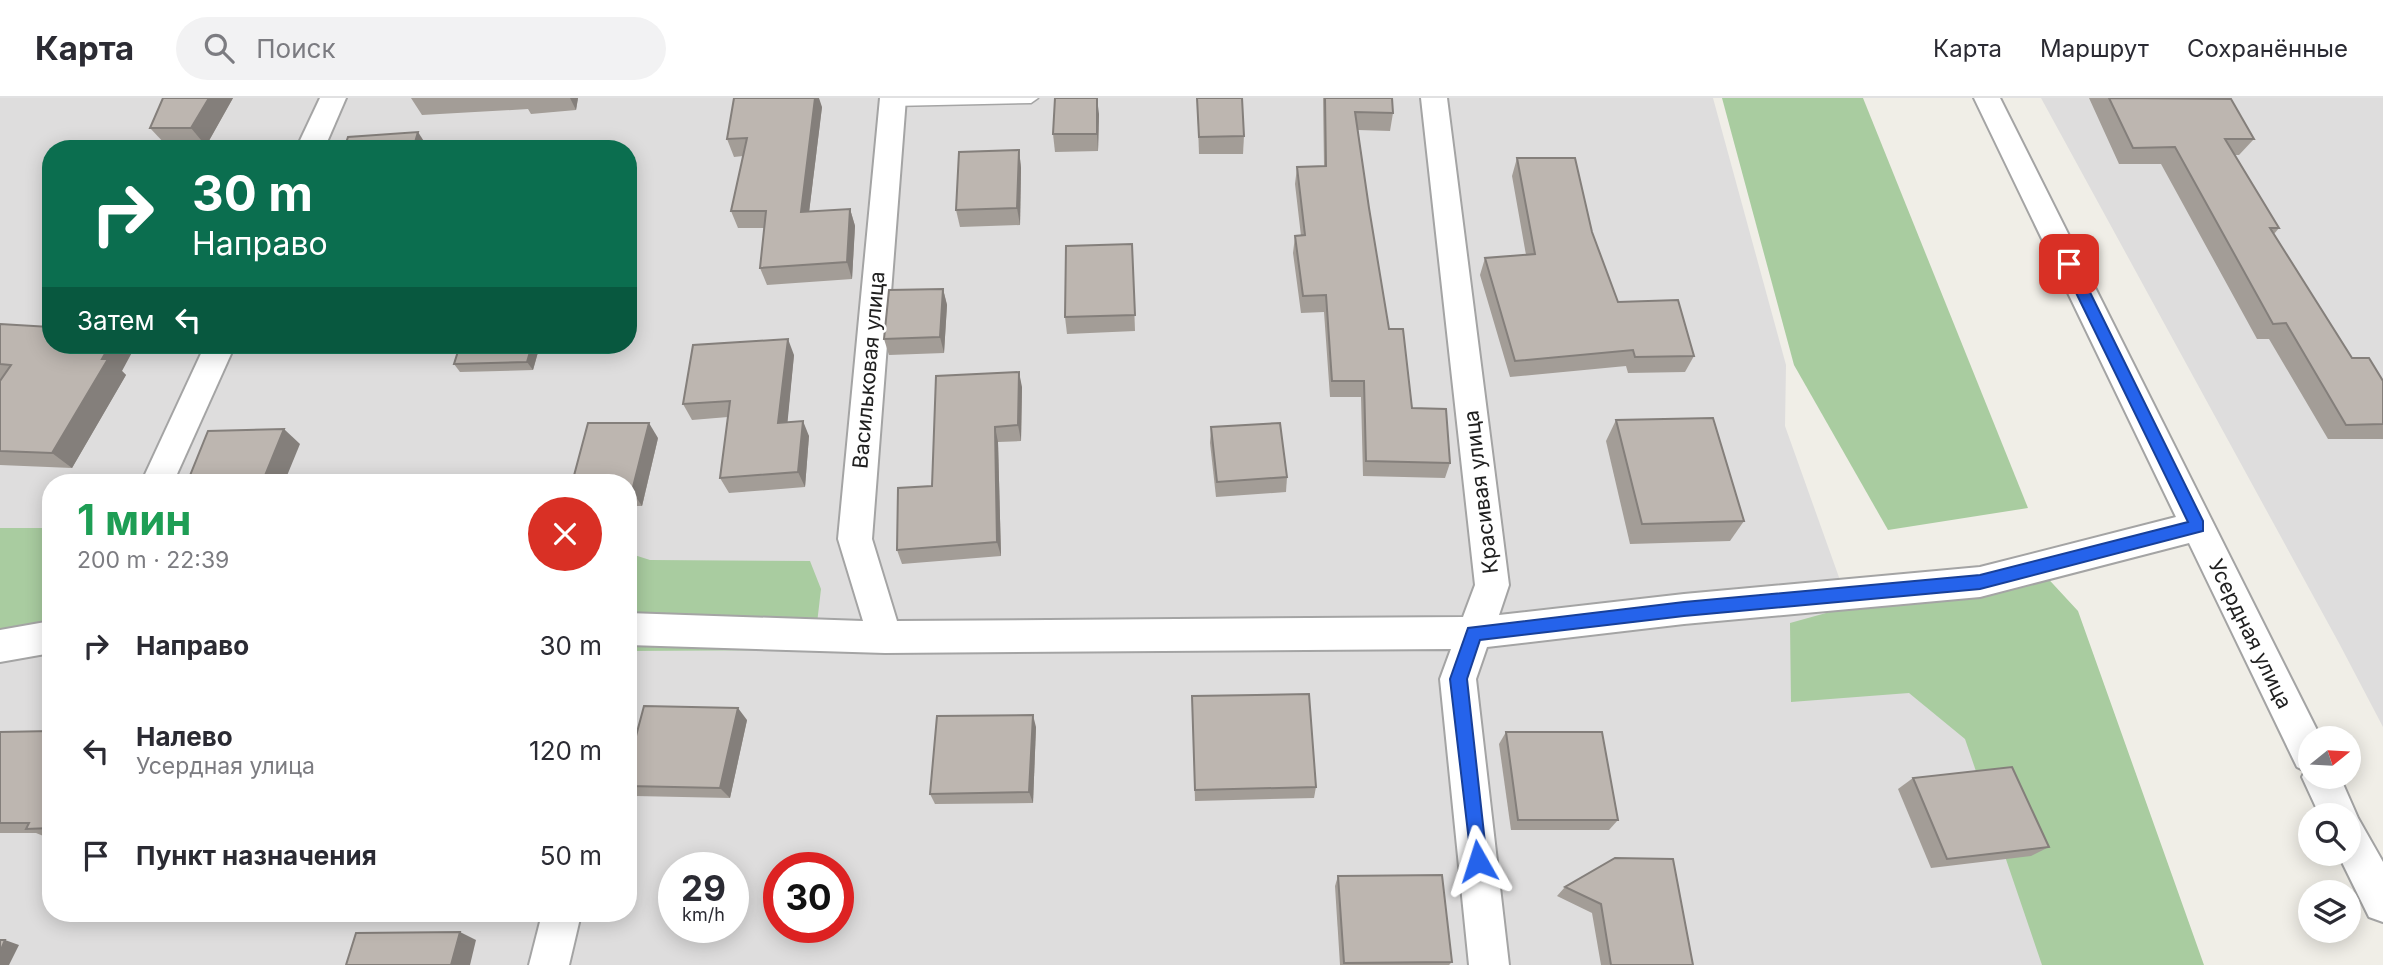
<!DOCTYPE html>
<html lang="ru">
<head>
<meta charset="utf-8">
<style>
	:root { --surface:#fff; --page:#f2f2f3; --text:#2b2b33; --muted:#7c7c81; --line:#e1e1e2 }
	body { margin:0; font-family:Inter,sans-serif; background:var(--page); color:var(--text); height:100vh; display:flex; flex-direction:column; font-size:26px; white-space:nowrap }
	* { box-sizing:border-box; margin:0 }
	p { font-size:23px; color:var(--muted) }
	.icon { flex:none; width:38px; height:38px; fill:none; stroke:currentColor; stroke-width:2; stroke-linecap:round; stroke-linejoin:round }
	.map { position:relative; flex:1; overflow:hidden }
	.sheet { position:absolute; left:42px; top:376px; width:595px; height:448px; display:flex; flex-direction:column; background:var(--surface); border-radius:28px; box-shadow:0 4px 18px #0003 }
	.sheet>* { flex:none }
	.banner { position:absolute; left:42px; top:42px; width:595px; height:214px; border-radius:28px; box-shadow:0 4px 18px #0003; background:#0b6e4f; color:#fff; overflow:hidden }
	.needle { width:46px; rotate:72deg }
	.tools { position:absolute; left:2298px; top:628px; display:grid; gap:14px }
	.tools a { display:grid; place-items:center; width:63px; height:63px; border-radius:50%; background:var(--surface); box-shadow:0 4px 18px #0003; font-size:35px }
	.speed { position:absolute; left:658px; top:754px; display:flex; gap:14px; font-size:35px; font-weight:700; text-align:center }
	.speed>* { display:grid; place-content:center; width:91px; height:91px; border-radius:50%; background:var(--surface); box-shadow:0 4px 18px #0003; line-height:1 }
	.speed small { font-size:18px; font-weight:400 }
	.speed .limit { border:10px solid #d22; background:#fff; color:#111 }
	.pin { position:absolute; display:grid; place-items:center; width:60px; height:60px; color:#fff; margin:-30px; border-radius:14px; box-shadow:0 4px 10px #0006 }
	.me { position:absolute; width:77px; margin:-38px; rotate:354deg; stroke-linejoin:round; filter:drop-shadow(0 0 5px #0008) }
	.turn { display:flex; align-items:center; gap:24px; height:147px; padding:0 35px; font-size:32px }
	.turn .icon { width:91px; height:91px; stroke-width:2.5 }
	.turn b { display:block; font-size:49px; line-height:60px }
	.then { display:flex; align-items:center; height:66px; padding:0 35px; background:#0003; gap:14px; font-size:26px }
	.round { display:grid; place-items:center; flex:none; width:74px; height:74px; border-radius:37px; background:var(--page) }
	.headline { display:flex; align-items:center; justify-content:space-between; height:119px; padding:0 35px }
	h1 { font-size:42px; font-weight:700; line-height:52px; color:#1e9e55 }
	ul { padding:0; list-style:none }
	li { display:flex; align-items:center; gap:21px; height:105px; padding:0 35px }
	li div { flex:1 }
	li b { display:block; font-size:26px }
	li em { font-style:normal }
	header { display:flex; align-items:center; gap:42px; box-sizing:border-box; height:98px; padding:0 35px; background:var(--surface); border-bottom:2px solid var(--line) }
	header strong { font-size:33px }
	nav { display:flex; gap:38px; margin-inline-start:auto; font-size:24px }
	.search { width:490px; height:63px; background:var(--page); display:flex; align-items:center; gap:18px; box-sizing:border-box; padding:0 24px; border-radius:38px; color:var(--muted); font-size:26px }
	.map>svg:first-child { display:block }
	.residential { fill:#dedddd; fill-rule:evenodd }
	.forest { fill:#a9cca0 }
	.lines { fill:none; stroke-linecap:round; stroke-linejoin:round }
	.lane-casing { stroke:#a4a4a4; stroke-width:3 }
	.street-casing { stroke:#a4a4a4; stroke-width:4 }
	.lane { fill:#fff; fill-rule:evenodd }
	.street { fill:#fff; fill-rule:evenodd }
	.wall { fill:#a39d97 }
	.shaded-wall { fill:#847f7b }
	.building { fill:#bdb6b0; stroke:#847f7b; stroke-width:2 }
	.route { fill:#2563eb; stroke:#184099; stroke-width:2 }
	.labels { text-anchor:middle; stroke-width:5; stroke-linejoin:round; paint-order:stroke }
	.street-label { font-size:21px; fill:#202020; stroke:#fff }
</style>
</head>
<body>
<header>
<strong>Карта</strong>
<div class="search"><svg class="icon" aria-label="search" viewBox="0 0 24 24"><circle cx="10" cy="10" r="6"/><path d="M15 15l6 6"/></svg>Поиск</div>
<nav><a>Карта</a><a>Маршрут</a><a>Сохранённые</a></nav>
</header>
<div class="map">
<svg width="2383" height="867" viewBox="0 0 2383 867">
	<rect width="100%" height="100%" fill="#f0eee7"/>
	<g class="residential">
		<path d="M0 0H1713L1786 267 1785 328 1866 555 2004 579 2091 867H0ZM51 51H628V247H51ZM51 385H628V816H51ZM674 770H733V830H674ZM779 770H838V830H779Z"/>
		<path d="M2041 0H2383V629L2340 547Z"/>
	</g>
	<g class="forest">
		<path d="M1722 0H1863L2028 410 1888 432 1794 267Z"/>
		<path d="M0 430H51V532L0 550Z"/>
		<path d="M628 455 650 462 810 463 821 491 816 534 791 552 628 553Z"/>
		<path d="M2028 459 2078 513 2204 867H2042L1965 641 1909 595 1791 604 1790 525Z"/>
	</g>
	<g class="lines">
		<g class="lane-casing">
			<path id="lane" d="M887 0H1038L1031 5 892 8 887 6Z"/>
		</g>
		<g class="street-casing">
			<g id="street">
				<path d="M320 0H346L324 51H296Z"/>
				<path d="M880 0H906L872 441 897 523 1463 519 1475 487 1421 0H1447L1509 487 1499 517 1684 496 1980 469 2176 419 1974 0H2000L2321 640H2310V679H2340L2358 720 2383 764V824L2369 819 2338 756H2348V718H2320L2302 679 2305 673 2297 669 2189 445 1980 499 1684 526 1487 549 1476 581 1509 867H1469L1440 581 1451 551 885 555 628 547V515L863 523 838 441Z"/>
				<path d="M205 247H235L173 385H141Z"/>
				<path d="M51 523V555L0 564V532Z"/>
				<path d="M542 816H581L569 867H529Z"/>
			</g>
		</g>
		<use href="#lane" class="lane"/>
		<use href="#street" class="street"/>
	</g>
	<g class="wall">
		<path d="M163 0H233L206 48 166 47 150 30Z"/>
		<path d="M411 0H578L576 12 531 16 528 11 422 17Z"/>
		<path d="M1197 0 1244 38 1243 56H1199Z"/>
		<path d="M1323 0H1392L1393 15 1390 33 1358 32 1369 110 1389 231 1412 310 1450 365 1445 380 1363 378 1361 299H1330L1324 214 1301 215 1293 155 1295 138H1301L1295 86 1297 69 1324 68Z"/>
		<path d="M2089 0H2158L2254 41 2239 57H2235L2279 130 2274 136 2352 260 2383 283V341H2328L2269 241H2257L2161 66H2119Z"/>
		<path d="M822 9 809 114 850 111 855 128 852 181 767 187 760 170 764 130H738L731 113 743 58 734 59 727 41Z"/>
		<path d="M1099 16 1098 53 1055 54 1053 36Z"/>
		<path d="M1019 52 1021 70 1020 127 960 129 956 112Z"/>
		<path d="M1517 60 1592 134 1618 204 1694 258 1685 274 1628 275 1626 268 1510 279 1480 177 1485 160 1526 157 1512 78Z"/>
		<path d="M1132 146 1135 233 1067 236 1065 219Z"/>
		<path d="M943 191 947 207 944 255 889 257 884 241Z"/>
		<path d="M0 226 122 273 126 277 72 370 0 367V283L1 282H0Z"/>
		<path d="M540 247 533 272 460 274 454 266Z"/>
		<path d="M794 257 787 324 809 338 805 389 729 395 720 380 728 319 692 322 683 306Z"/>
		<path d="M1022 289 1021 343 998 344 1001 458 902 466 897 452 932 388Z"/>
		<path d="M1616 322 1744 423 1730 443 1630 446 1606 343Z"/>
		<path d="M1211 329 1287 379 1286 394 1216 399 1210 345Z"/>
		<path d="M658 340 642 408H628V385Z"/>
		<path d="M1192 598 1316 689 1314 700 1195 703Z"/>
		<path d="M747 622 730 700 635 698 628 692V668Z"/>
		<path d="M1036 629 1033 705 935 706 930 696Z"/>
		<path d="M51 633V741L36 735H0V634Z"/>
		<path d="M1506 634 1618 722 1609 732H1511L1499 646Z"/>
		<path d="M1913 680 2049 749 2031 758 1931 770 1898 691Z"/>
		<path d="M1615 760 1693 867H1601L1592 815 1557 798 1565 789Z"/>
		<path d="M1338 778 1452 864 1449 867H1340L1335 788Z"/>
	</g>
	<g class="shaded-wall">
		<path d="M209 0H233L206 48 191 30Z"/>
		<path d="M570 0H578L576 12Z"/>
		<path d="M815 0H819L822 9 807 131 801 114Z"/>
		<path d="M1097 0 1099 16 1098 53 1097 36Z"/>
		<path d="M418 34 429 51H413Z"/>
		<path d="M1019 52 1021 70 1020 127 1017 110Z"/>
		<path d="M850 111 855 128 852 181 847 164Z"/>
		<path d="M943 191 947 207 944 255 940 239Z"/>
		<path d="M788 241 794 257 786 340 778 325Z"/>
		<path d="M110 247H136L122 273 126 277 72 370 52 355Z"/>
		<path d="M532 247H540L533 272 527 264Z"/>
		<path d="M1019 274 1022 289 1021 343 1018 327Z"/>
		<path d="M803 323 809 338 805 389 798 374Z"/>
		<path d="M649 325 658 340 642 408 632 393Z"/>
		<path d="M995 329 998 344 1001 458 997 444Z"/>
		<path d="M284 331 300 346 284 385H262Z"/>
		<path d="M738 610 747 622 730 700 720 690Z"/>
		<path d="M1033 617 1036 629 1033 705 1029 694Z"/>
		<path d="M460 834 476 842 470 867H451Z"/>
		<path d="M5 842 19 847 9 867H0V854Z"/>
	</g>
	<g class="building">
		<path d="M163 0H209L191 30H150Z"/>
		<path d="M734 0H815L801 114 850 111 847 164 760 170 766 113H731L747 40 727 41Z"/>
		<path d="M1055 0H1097V36H1053Z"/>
		<path d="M1197 0H1242L1244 38 1199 39Z"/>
		<path d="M1325 0H1392L1393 15 1355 14 1369 110 1389 231H1403L1412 310 1446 311 1450 365 1366 363 1364 283H1332L1326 197 1303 198 1295 138 1305 137 1297 69 1326 68Z"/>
		<path d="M2109 0 2231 1 2254 41H2225L2279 130H2270L2352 260H2369L2383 283V326L2346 327 2286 225 2273 226 2175 49 2133 50Z"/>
		<path d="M418 34 413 51H344L348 39Z"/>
		<path d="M1019 52 1017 110 956 112 959 54Z"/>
		<path d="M1517 60H1575L1592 134 1618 204 1678 202 1694 258 1635 259 1633 252 1515 263 1485 160 1535 156Z"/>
		<path d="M1132 146 1135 217 1065 219 1066 148Z"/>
		<path d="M943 191 940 239 884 241 889 192Z"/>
		<path d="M0 226 50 229 51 227V247H110L102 261H108L52 355 0 353V283L11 267 0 266Z"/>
		<path d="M788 241 778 325 803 323 798 374 720 380 730 303 683 306 693 247Z"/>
		<path d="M460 247H532L527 264 454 266Z"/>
		<path d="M1019 274 1018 327 995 329 997 444 897 452 898 390 932 388 936 278Z"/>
		<path d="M1713 320 1744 423 1642 426 1616 322Z"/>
		<path d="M588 325H649L632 393H628V385H572Z"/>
		<path d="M1280 325 1287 379 1217 384 1211 329Z"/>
		<path d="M284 331 262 385H187L208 333Z"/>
		<path d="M1309 596 1316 689 1195 692 1192 598Z"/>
		<path d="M644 608 738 610 720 690 628 688V668Z"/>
		<path d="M1033 617 1029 694 930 696 937 618Z"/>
		<path d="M51 633V730L26 731 29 725H0V634Z"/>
		<path d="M1506 634H1602L1618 722H1518Z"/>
		<path d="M2012 669 2049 749 1947 761 1913 680Z"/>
		<path d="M1615 760 1673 761 1693 867H1611L1601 806 1565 789Z"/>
		<path d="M1442 777 1452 864 1344 865 1338 778Z"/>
		<path d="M460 834 451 867H346L356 835Z"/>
		<path d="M0 842H5L0 854Z"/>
	</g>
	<path class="route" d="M2069 161 2076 166 2203 423V433L1980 491 1684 518 1480 542 1467 581 1487 763 1485 769 1478 772 1472 769 1450 581 1468 530 1684 504 1980 477 2188 424 2062 166Z"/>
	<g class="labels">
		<g class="street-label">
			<text transform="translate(869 272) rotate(-85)" y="7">Васильковая улица</text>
			<text transform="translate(1481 394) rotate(-97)" y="7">Красивая улица</text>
			<text transform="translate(2250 536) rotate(64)" y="7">Усердная улица</text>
		</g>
	</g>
</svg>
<div class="tools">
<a><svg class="needle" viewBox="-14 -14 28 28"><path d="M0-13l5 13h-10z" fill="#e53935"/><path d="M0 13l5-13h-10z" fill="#7c7c81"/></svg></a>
<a><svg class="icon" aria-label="search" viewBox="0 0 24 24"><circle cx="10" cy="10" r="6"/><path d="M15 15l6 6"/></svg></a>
<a><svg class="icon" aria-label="layers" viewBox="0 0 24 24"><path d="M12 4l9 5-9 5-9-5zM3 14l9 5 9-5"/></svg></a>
</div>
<div class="speed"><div>29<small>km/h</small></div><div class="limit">30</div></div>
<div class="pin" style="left:2069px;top:166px;background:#d93025"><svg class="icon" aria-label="arrive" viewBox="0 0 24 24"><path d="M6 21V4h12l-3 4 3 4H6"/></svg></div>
<svg class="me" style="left:1478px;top:763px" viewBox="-20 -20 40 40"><path d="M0-17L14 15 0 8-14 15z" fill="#2563eb" stroke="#fff" stroke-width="4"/></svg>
<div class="banner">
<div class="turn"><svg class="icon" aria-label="right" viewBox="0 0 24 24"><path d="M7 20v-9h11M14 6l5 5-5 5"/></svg><div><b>30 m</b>Направо</div></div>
<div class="then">Затем<svg class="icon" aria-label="left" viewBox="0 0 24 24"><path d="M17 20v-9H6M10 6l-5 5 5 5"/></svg></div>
</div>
<section class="sheet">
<div class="headline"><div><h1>1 мин</h1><p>200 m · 22:39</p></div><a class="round" style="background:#d93025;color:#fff"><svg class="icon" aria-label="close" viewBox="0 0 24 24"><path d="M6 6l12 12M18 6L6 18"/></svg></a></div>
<ul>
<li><svg class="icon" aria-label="right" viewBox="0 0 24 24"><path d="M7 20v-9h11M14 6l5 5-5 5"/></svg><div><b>Направо</b></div><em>30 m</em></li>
<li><svg class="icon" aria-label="left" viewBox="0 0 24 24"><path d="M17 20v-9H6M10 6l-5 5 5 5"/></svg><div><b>Налево</b><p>Усердная улица</p></div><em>120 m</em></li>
<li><svg class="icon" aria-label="arrive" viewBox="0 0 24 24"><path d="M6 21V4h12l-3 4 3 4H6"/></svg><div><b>Пункт назначения</b></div><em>50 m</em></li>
</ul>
</section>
</div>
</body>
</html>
